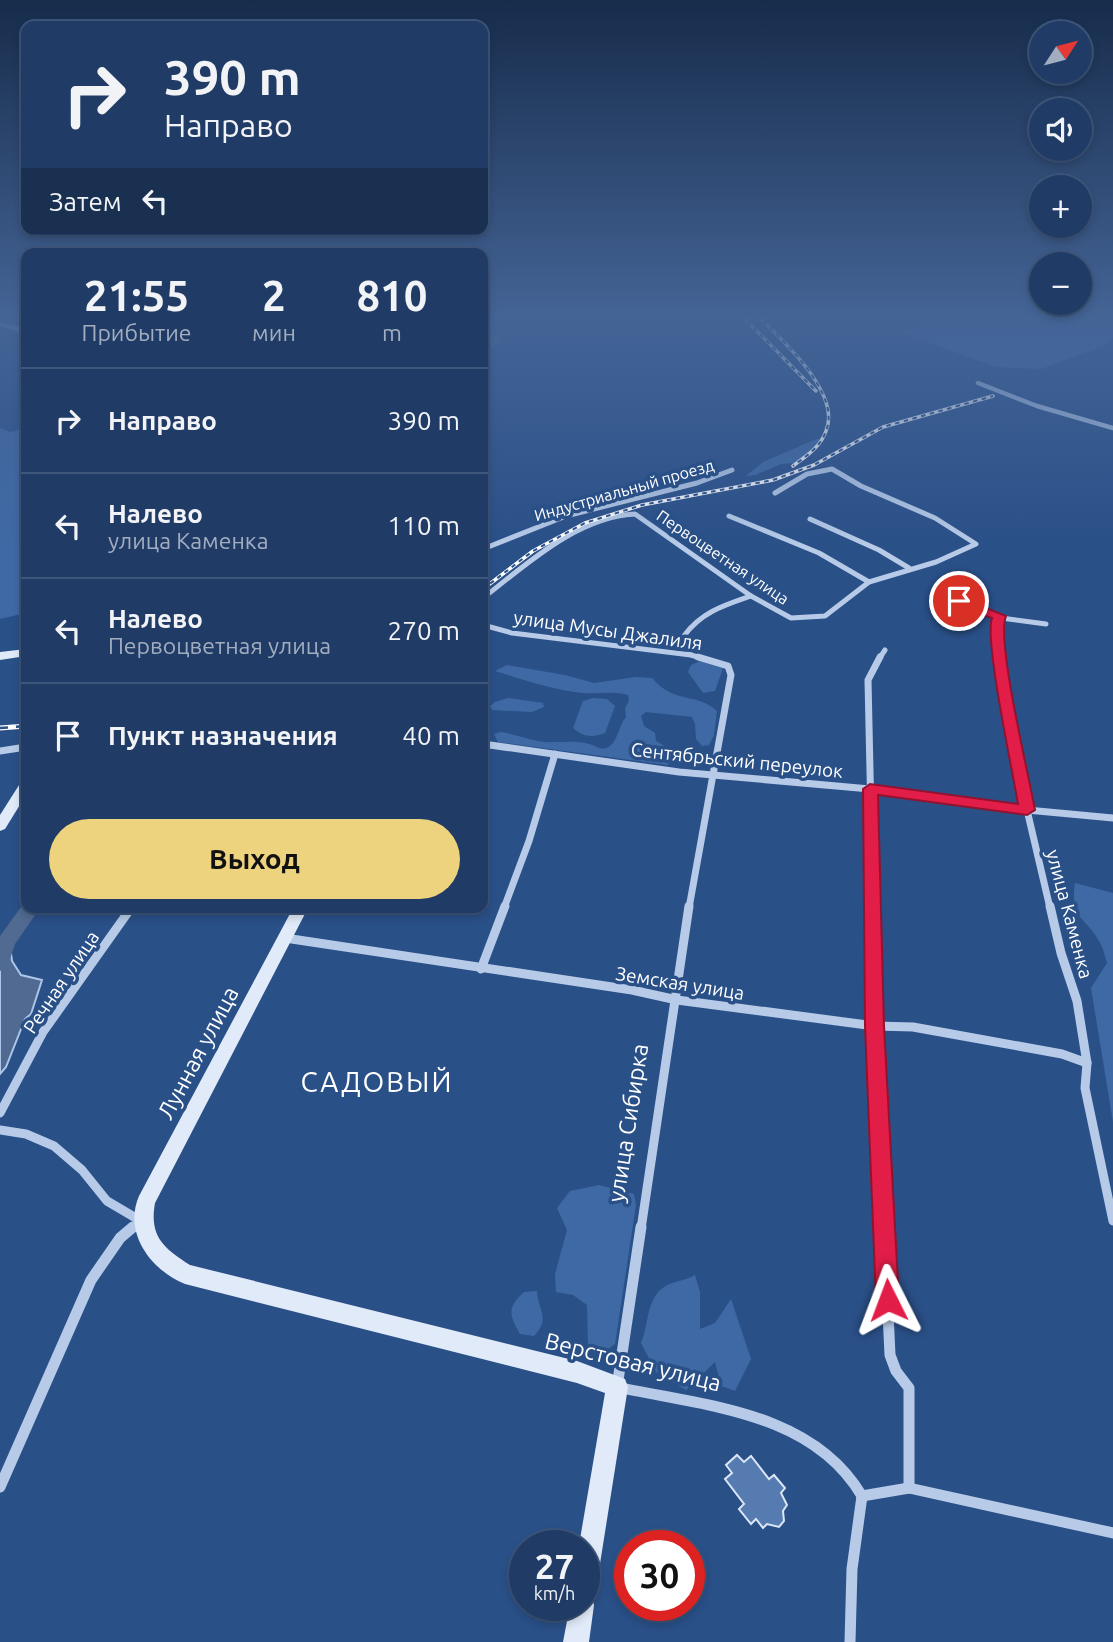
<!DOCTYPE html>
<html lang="ru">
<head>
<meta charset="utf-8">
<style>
	:root { --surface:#203c66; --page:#28436c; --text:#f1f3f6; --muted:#a2adbf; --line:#3d567a; --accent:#eed37f }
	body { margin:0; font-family:Ubuntu,sans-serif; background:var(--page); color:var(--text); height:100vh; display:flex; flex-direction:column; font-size:26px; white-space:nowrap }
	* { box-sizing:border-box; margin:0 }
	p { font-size:23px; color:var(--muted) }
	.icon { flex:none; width:38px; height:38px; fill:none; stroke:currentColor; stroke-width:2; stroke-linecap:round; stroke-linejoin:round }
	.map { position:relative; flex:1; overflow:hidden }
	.sheet { position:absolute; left:21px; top:248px; width:467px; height:665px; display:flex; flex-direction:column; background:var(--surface); border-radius:14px; box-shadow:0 4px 10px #0003,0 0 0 2px var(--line) }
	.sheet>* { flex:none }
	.guide { position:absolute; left:21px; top:21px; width:467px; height:214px; border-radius:14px; box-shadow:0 4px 10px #0003,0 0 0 2px var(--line); background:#203c66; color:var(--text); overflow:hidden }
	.needle { width:46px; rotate:54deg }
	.fabs { position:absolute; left:1029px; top:21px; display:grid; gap:14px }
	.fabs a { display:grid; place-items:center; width:63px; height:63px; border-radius:50%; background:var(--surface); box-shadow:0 4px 10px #0003,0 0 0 2px var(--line); font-size:35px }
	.speed { position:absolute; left:509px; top:1530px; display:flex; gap:14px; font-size:35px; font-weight:700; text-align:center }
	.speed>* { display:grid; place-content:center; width:91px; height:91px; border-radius:50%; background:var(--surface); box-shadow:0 4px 10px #0003,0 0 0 2px var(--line); line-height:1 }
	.speed small { font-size:18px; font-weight:400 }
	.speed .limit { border:10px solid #d22; background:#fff; color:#111 }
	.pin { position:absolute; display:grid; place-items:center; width:60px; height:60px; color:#fff; margin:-30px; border:4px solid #fff; border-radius:50%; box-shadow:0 2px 7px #0007 }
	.me { position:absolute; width:77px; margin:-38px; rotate:357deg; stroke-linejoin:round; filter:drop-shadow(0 0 5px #0008) }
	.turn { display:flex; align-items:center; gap:24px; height:147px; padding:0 28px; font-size:32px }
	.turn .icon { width:91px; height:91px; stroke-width:2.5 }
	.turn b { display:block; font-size:49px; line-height:60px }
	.then { display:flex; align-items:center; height:66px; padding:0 28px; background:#0003; gap:14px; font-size:26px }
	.eta { display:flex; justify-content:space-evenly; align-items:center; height:119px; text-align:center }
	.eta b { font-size:42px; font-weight:600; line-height:49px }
	.action { display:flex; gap:14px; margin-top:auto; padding:14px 28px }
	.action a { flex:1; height:80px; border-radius:42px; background:var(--accent); color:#111; font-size:28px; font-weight:600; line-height:80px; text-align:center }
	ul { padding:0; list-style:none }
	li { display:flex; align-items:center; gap:21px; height:105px; padding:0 28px; border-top:2px solid var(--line) }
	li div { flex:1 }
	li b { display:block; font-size:26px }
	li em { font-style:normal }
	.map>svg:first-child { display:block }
	.green { fill:#3f69a4 }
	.water { fill:#506a91; stroke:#acc6e8; stroke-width:2 }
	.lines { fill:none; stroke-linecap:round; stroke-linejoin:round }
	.river { fill:#506a91; fill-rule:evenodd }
	.building { fill:#567bb1; stroke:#dbe6f7; stroke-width:2 }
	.street-far4 { stroke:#b7cbe8; stroke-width:4.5 }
	.street-far3 { stroke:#b7cbe8; stroke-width:5 }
	.street-far2 { stroke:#b7cbe8; stroke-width:7 }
	.street-far1 { stroke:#b7cbe8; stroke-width:9 }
	.street { stroke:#b7cbe8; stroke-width:11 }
	.secondary { fill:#e1eaf8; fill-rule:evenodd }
	.rail-far1-casing { stroke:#fff; stroke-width:3.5 }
	.rail-casing { stroke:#fff; stroke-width:5 }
	.rail-far1 { stroke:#2a5088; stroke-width:2; stroke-dasharray:4.5; stroke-linecap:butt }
	.rail { stroke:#2a5088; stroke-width:2.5; stroke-dasharray:8; stroke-linecap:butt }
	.route { fill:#e11d48; stroke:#92132f; stroke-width:2 }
	.labels { text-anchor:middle; stroke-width:7; stroke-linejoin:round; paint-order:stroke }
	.far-street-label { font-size:16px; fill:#fff; stroke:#2a5088 }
	.street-label { font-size:19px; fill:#fff; stroke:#2a5088 }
	.near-street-label { font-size:23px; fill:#fff; stroke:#2a5088 }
	.near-quarter-label { font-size:28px; letter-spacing:2px; fill:#fff; stroke:#2a5088 }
</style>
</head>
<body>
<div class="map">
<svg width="1113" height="1642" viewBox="0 0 1113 1642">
	<rect width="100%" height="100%" fill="#2a5088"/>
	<g class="green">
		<path d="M954 315H1095L1113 321V338L1103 346 1041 369 996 367 899 332Z"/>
		<path d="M0 428 10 432 26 428V613L0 619Z"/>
		<path d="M816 439H821L810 453 795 463 781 464 755 475 746 476 763 462Z"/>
		<path d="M700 661 723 668 715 691 703 693 688 672 691 665Z"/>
		<path d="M507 665 565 675 594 683 636 677 652 678C675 705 697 692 717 711L714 735 709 745 702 746 696 739 695 724 692 717 646 712 641 716 644 726 655 733 656 741 677 753 674 760 667 765 498 742 494 734 501 732C515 734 530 741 545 742 560 743 574 740 589 744 597 746 602 752 610 746 618 740 619 725 626 717L625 708 629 701 628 695C612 691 599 694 583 693 553 690 524 680 495 671Z"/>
		<path d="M508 698 543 703 544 707 532 712 492 710 490 706 495 702Z"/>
		<path d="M593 698 607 699 615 706 605 733C591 738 584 737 573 728L583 701Z"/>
		<path d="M1075 883 1113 893V1122L1091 988 1107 963C1105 956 1103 947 1099 941 1084 915 1070 920 1075 883Z"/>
		<path d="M599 1185 634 1194 636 1205 615 1344 600 1355 588 1347 587 1305 573 1295 556 1292 555 1274 567 1230 557 1208 570 1191Z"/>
		<path d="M695 1275 700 1292V1329L715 1323 731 1299 751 1359 735 1391 721 1386 715 1362 686 1390 656 1372 641 1343C649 1325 646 1299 664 1287 672 1281 686 1281 695 1275Z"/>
		<path d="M537 1291C538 1312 551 1317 534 1336L520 1334C509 1314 507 1308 524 1292Z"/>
	</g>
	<path class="water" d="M10 946 12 961 21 975 42 980 31 1014 25 1019 6 1067 0 1074V949Z"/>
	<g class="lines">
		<g class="river">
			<path d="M483 333 497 335 502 341 483 354 486 341Z"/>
			<path d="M24 903 26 908H40L15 944 7 968 0 971V936Z"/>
		</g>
	</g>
	<path class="building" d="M737 1455 744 1462 751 1456 769 1479 774 1475 785 1488 781 1493 787 1505 783 1511 784 1521 779 1527 767 1524 763 1528 756 1519 751 1524 739 1509 744 1504 725 1479 732 1473 726 1465Z"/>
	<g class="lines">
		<g class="street-far4">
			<path d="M0 324 26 331"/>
			<path d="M978 383 1037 406 1113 428"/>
		</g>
		<g class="street-far3">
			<path d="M729 516 819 553 869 582"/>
			<path d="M810 519 879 550 909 568"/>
			<path d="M483 549 566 516 697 483 732 470"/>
			<path d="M483 598C527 564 577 517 635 514L751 596 791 618 825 616 869 582 936 562 976 544 935 518 861 486 832 469 807 474 775 493"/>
			<path d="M959 601 1001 618 1046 624"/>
			<path d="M1000 616 996 623 1000 659"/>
			<path d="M483 625 512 633 691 655 704 659"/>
			<path d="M691 655 684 636C701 612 725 605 751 596"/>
			<path d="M879 659 885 650"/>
		</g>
		<g class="street-far2">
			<path d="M1000 657 1027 810 1050 908"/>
			<path d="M483 744 679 772 870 789 1027 810 1113 818"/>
			<path d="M0 751 26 747"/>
			<path d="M504 908 529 841 555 754"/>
			<path d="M689 908 731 675 728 666 698 657"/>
			<path d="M873 908 868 680 880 657"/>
		</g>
		<g class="street-far1">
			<path d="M873 906 884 1229"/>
			<path d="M1050 906 1061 953 1077 1001 1087 1063 1085 1088 1113 1221"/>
			<path d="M285 938 632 990 677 1000 875 1026 913 1027 1062 1054 1087 1063"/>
			<path d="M481 969 505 906"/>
			<path d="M0 1113 43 1032 131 908"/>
			<path d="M0 1130 26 1134 54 1146 82 1170 107 1201 141 1221 131 1229"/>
			<path d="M641 1229 689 906"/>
		</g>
		<g class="street">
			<path d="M641 1227 617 1387C704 1406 812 1411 862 1496L909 1488 1113 1533"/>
			<path d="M884 1227 890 1355 896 1371 909 1388V1488"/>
			<path d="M0 1487 91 1280 120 1238 133 1227"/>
			<path d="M850 1642 852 1569 862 1496"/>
		</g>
		<g class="secondary">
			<path d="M26 649V656L0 660V652Z"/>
			<path d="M26 781V795L5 829 0 831V815L21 782Z"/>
			<path d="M293 908H308L155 1203C149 1237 164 1248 190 1265L577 1361 625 1379 628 1387 596 1589 592 1598 594 1605 589 1642H563L570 1605H584V1545H579L605 1393 577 1383 185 1284C151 1270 123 1233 139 1196Z"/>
		</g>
		<g class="rail-far1-casing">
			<g id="rail-far1">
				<path d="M741 315 816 391"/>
				<path d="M757 315C781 339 842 393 826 431 820 448 806 456 793 466"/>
				<path d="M483 589 533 551 585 523 642 505 773 480 814 465 883 427 993 396"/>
			</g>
		</g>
		<g class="rail-casing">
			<path id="rail" d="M0 728 26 726"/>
		</g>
		<use href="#rail-far1" class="rail-far1"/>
		<use href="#rail" class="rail"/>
	</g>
	<linearGradient id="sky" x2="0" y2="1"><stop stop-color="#172c4b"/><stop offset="0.58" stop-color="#446496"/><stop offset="1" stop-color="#446496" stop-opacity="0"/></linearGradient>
	<rect width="1113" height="545" fill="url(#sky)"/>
	<path class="route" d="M959 597 1006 616C996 640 1029 776 1035 810L1027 815 878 795 884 1026 899 1300 896 1308 888 1312 879 1308 876 1300 865 1026 863 789 870 784 1018 804C1013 773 984 639 992 618L972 612 954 603 953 601Z"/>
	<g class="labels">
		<g class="far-street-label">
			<text transform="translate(624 490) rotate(-16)" y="6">Индустриальный проезд</text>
			<text transform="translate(723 557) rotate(34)" y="6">Первоцветная улица</text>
		</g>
		<g class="street-label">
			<text transform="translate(608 630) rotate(8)" y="7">улица Мусы Джалиля</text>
			<text transform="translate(737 760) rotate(6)" y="7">Сентябрьский переулок</text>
			<text transform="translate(1070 914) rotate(75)" y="7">улица Каменка</text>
			<text transform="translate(61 982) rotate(-56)" y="7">Речная улица</text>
			<text transform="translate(680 983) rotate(9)" y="7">Земская улица</text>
		</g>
		<g class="near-street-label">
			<text transform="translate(198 1053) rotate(-62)" y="8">Лунная улица</text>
			<text transform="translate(628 1123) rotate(-81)" y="8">улица Сибирка</text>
			<text transform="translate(633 1362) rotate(14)" y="8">Верстовая улица</text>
		</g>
		<g class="near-quarter-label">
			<text x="377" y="1092">САДОВЫЙ</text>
		</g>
	</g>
</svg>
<div class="fabs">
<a><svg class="needle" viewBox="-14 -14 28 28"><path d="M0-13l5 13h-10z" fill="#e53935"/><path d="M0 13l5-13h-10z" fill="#a2adbf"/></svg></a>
<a><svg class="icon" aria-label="sound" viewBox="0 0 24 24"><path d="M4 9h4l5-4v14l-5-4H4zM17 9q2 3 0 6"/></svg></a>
<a>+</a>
<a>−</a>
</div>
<div class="speed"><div>27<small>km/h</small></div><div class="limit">30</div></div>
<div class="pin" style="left:959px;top:601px;background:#d93025"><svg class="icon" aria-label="arrive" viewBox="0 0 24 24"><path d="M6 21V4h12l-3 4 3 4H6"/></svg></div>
<svg class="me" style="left:888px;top:1300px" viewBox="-20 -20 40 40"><path d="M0-17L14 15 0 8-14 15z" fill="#e11d48" stroke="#fff" stroke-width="4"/></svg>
<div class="guide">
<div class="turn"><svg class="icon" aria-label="right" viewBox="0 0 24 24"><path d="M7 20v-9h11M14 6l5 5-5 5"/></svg><div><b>390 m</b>Направо</div></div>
<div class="then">Затем<svg class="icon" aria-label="left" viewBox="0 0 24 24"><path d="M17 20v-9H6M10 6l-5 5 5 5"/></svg></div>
</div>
<section class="sheet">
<div class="eta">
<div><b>21:55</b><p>Прибытие</p></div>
<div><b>2</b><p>мин</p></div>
<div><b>810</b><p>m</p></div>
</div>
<ul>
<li><svg class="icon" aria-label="right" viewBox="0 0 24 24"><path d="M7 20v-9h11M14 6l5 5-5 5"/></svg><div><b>Направо</b></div><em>390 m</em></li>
<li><svg class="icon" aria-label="left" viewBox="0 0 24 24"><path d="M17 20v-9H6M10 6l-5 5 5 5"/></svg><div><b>Налево</b><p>улица Каменка</p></div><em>110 m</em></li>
<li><svg class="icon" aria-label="left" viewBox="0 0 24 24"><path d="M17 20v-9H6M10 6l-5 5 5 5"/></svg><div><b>Налево</b><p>Первоцветная улица</p></div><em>270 m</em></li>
<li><svg class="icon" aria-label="arrive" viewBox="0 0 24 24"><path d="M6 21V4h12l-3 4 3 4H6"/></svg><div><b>Пункт назначения</b></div><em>40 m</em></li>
</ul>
<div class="action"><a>Выход</a></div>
</section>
</div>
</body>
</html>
